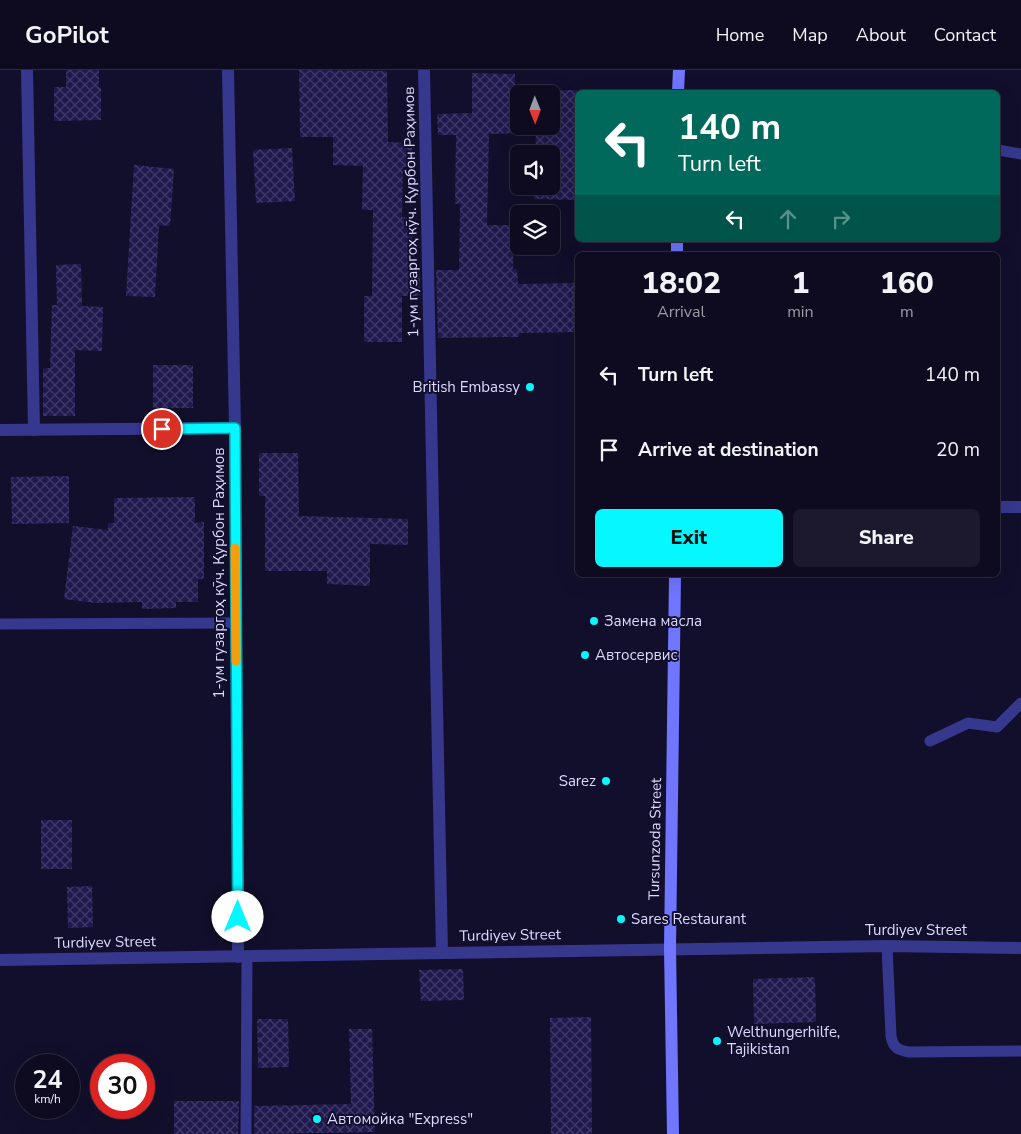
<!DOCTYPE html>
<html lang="en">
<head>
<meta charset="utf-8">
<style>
	:root { --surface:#0e0b21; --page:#1c192e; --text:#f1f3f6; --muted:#9b9ba5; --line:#2e2b3f; --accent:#05f7ff }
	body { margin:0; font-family:"Nunito Sans",sans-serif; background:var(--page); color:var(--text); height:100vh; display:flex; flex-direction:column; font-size:19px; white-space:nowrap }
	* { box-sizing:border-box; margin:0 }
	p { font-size:16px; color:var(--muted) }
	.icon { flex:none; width:28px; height:28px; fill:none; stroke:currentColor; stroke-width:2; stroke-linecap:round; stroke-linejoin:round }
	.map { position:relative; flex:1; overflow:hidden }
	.sheet { position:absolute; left:575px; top:182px; width:425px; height:325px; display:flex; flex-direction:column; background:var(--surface); border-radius:8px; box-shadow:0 5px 20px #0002,0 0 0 1px var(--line) }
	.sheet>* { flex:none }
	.top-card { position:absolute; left:575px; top:20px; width:425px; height:152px; border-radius:8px; box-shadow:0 5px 20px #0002,0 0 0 1px var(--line); background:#00695c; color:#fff; overflow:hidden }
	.needle { width:32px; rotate:179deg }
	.tools { position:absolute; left:510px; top:15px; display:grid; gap:10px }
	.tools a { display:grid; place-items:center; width:50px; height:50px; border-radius:8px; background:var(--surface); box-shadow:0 5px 20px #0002,0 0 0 1px var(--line); font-size:25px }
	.speed { position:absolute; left:15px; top:984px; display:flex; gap:10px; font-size:25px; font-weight:700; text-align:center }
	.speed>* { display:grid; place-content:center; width:65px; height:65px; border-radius:50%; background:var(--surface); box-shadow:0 5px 20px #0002,0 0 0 1px var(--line); line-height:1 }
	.speed small { font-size:12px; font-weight:400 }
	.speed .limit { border:8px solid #d22; background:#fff; color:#111 }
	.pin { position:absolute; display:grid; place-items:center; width:42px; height:42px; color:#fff; margin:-21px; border:2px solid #fff; border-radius:50%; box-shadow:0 1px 5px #0007 }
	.me { position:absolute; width:55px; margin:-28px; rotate:0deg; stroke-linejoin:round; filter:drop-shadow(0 0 4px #0008) }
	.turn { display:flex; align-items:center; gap:18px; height:105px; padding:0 20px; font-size:22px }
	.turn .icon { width:65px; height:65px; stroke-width:2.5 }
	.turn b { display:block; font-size:35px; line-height:42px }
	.lanes { display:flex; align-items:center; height:48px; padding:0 20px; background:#0003; justify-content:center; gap:25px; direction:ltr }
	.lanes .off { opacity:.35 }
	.eta { display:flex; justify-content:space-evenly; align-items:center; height:85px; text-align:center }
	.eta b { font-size:30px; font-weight:800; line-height:35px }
	.button { display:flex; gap:10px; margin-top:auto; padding:10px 20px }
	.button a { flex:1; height:58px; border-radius:8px; background:var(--accent); color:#111; font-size:20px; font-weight:800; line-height:58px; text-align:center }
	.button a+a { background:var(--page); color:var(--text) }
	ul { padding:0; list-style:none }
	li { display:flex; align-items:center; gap:15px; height:75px; padding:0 20px }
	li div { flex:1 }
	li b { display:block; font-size:19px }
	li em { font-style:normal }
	header { display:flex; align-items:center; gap:30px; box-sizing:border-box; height:70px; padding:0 25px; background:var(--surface); border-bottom:1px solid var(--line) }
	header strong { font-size:24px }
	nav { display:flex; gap:28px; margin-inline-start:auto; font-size:18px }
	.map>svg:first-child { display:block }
	.building { fill:url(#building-cross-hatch); fill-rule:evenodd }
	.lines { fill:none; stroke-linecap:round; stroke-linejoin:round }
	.lane { stroke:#36388e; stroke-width:11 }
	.street { stroke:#36388e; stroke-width:12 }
	.secondary { stroke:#7076ff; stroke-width:12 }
	.route-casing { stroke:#03a1a6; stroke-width:12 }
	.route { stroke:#05f7ff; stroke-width:9 }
	.slow { stroke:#f59e0b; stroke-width:9 }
	.poi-dot { fill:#05f7ff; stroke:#120f2c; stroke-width:2 }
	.labels { text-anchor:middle; stroke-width:4; stroke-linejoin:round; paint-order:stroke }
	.street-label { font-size:15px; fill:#dbd9ff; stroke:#120f2c }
	.poi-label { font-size:15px; fill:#dbd9ff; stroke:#120f2c; text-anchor:start }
</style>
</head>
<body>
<header>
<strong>GoPilot</strong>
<nav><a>Home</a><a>Map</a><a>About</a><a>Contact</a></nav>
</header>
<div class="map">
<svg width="1021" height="1064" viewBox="0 0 1021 1064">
	<defs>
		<pattern id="building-cross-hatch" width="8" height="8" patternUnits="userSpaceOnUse" patternTransform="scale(1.25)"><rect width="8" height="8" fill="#20194e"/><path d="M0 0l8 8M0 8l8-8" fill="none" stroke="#403a69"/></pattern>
	</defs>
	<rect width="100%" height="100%" fill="#120f2c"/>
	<g class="building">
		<path d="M66 0H99V17H101V50L54 51V17H66Z"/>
		<path d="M299 0 387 1 388 72 412 73V97H403L402 147H412V200H420V226H402V272H364V226H372L373 140H362L363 96 333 95V67H300Z"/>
		<path d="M472 3 515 4V21L577 20V130L534 129V116H551V84H535L536 63 489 64 487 155H514L513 199H517L518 214 578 213V262L520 263 518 267 438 268 436 200H459L460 134H455L456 65H438L437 44 472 43ZM519 24H551V56H519Z"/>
		<path d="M292 78 295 131 256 133 253 80Z"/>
		<path d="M134 95 174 99 170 156 159 155 155 227 126 226Z"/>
		<path d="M81 194 82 236 103 237 102 281 75 280V346H43V298H50L52 235H57L56 195Z"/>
		<rect x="153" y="295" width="40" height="43"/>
		<path d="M259 383H298L299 446 408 449V475L370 474V516L327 514V501H265V426H259Z"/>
		<path d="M69 406V453L12 454 11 407Z"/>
		<path d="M195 427V453L204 452V509H198V532H176V538L142 539V532L95 533 64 529 73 456 108 460V453H114V428Z"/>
		<rect x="41" y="750" width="31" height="49"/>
		<path d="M92 816 93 857 68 858 67 817Z"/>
		<path d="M463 899 464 930 421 931 419 900Z"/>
		<path d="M815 907 816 952 754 954 753 909Z"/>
		<path d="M591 947 592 1064H551L550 948Z"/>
		<path d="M257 949H288L289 997 258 998Z"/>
		<path d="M349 959H372L375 1062 254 1064V1036L351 1034Z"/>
		<path d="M174 1031H239L238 1064H174Z"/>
	</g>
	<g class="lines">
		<g class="lane">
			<path d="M998 80 1021 84"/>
			<path d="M0 554 235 553"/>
			<path d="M930 671 968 653 997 657 1021 633"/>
			<path d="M887 876 891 966C893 978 898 980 909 982L1021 981"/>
			<path d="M246 1064 247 886"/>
		</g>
		<g class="street">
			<path d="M27 0 34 360"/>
			<path d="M228 0 235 358 238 887"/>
			<path d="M424 0 442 883"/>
			<path d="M0 360 235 358"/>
			<path d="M998 437H1021"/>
			<path d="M0 890 887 876 1021 878"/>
		</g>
		<g class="secondary">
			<path d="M678 22 679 0"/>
			<path d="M677 185V170"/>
			<path d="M673 1064 670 878 675 505"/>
		</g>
	</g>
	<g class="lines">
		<g class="route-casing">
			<path id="route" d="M162 359 235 358 238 847"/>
		</g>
		<use href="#route" class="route"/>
		<path class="slow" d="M235 478 236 591"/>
	</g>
	<g class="poi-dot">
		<circle cx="530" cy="317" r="5"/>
		<circle cx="594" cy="551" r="5"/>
		<circle cx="585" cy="585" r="5"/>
		<circle cx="606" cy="711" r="5"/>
		<circle cx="621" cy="849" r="5"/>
		<circle cx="717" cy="971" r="5"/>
		<circle cx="317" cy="1049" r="5"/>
	</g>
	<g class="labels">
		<g class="street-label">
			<text transform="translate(411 142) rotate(-91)" y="5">1-ум гузаргоҳ кӯч. Қурбон Раҳимов</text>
			<text transform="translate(219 503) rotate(-90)" y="5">1-ум гузаргоҳ кӯч. Қурбон Раҳимов</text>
			<text transform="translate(655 769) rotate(-89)" y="5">Tursunzoda Street</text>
			<text x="916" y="865">Turdiyev Street</text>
			<text transform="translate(510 865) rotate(-1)" y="5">Turdiyev Street</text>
			<text transform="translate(105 872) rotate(-1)" y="5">Turdiyev Street</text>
		</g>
		<g class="poi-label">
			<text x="520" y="322" text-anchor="end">British Embassy</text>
			<text x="604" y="556">Замена масла</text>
			<text x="595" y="590">Автосервис</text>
			<text x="596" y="716" text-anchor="end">Sarez</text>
			<text x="631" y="854">Sares Restaurant</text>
			<text x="727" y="967">Welthungerhilfe,<tspan x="727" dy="17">Tajikistan</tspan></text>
			<text x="327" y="1054">Автомойка "Express"</text>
		</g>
	</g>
</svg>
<div class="tools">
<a><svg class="needle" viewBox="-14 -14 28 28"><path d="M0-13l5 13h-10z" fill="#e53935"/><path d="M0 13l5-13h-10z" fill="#9b9ba5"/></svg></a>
<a><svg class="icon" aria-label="sound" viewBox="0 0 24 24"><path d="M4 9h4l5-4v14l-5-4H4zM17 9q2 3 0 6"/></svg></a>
<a><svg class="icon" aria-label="layers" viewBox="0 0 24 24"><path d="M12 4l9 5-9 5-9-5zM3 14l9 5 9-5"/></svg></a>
</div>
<div class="speed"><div>24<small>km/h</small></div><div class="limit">30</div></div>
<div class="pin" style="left:162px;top:359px;background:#d93025"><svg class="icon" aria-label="arrive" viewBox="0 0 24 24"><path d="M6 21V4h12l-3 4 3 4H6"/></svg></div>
<svg class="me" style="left:238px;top:847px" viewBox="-20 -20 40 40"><circle r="19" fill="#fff"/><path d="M0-13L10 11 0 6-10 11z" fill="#05f7ff"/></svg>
<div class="top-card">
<div class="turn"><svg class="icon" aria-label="left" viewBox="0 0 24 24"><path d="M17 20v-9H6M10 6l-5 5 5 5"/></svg><div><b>140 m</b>Turn left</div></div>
<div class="lanes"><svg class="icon" aria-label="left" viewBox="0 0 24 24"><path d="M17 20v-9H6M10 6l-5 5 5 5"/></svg><svg class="icon off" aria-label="ahead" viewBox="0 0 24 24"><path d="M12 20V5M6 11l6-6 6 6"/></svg><svg class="icon off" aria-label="right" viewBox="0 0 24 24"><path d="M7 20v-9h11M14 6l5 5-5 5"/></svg></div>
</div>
<section class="sheet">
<div class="eta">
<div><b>18:02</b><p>Arrival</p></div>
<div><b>1</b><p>min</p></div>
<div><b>160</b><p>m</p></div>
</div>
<ul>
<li><svg class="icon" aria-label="left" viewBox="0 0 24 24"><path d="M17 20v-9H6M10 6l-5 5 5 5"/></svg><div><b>Turn left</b></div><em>140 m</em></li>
<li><svg class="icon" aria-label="arrive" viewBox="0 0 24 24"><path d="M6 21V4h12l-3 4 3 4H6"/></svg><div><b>Arrive at destination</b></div><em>20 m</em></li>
</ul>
<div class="button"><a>Exit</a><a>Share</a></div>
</section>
</div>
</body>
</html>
